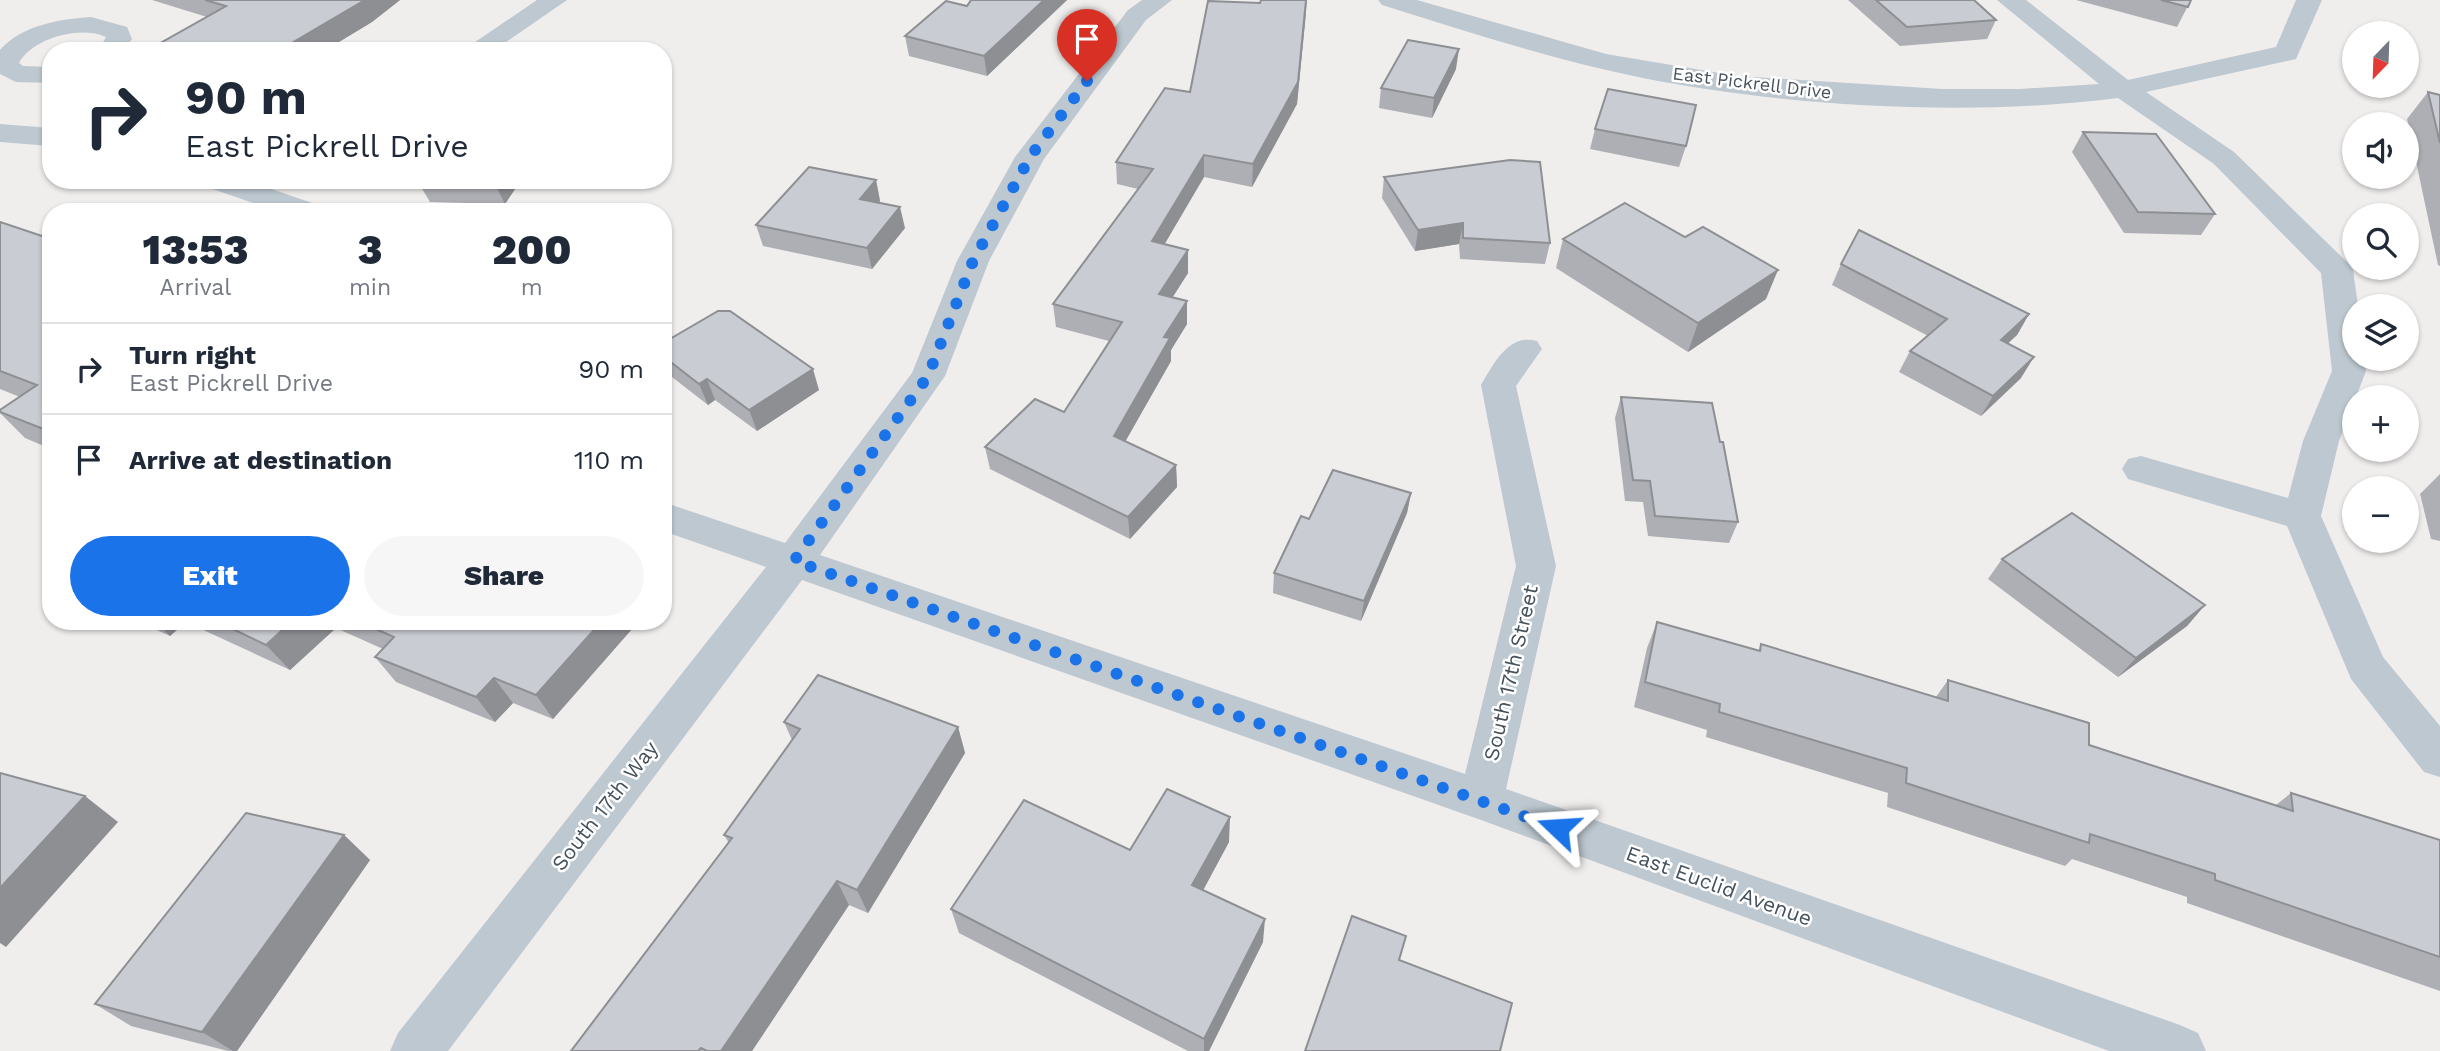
<!DOCTYPE html>
<html lang="en">
<head>
<meta charset="utf-8">
<style>
	:root { --surface:#fff; --page:#f6f6f7; --text:#1f2937; --muted:#747a83; --line:#e0e1e3; --accent:#1a73e8 }
	body { margin:0; font-family:"Work Sans",sans-serif; background:var(--page); color:var(--text); height:100vh; display:flex; flex-direction:column; font-size:26px; white-space:nowrap }
	* { box-sizing:border-box; margin:0 }
	p { font-size:23px; color:var(--muted) }
	.icon { flex:none; width:38px; height:38px; fill:none; stroke:currentColor; stroke-width:2; stroke-linecap:round; stroke-linejoin:round }
	.map { position:relative; flex:1; overflow:hidden }
	.side { position:absolute; left:42px; top:203px; width:630px; height:427px; display:flex; flex-direction:column; background:var(--surface); border-radius:28px; box-shadow:0 2px 5px #0004 }
	.side>* { flex:none }
	.hud { position:absolute; left:42px; top:42px; width:630px; height:147px; border-radius:28px; box-shadow:0 2px 5px #0004; background:#fff; color:var(--text); overflow:hidden }
	.needle { width:46px; rotate:203deg }
	.buttons { position:absolute; left:2342px; top:21px; display:grid; gap:14px }
	.buttons a { display:grid; place-items:center; width:77px; height:77px; border-radius:50%; background:var(--surface); box-shadow:0 2px 5px #0004; font-size:35px }
	.pin { position:absolute; display:grid; place-items:center; width:60px; height:60px; color:#fff; margin:-72px -30px; border-radius:50% 50% 50% 0; rotate:-45deg; box-shadow:0 0 7px #0007 }
	.pin .icon { rotate:45deg }
	.me { position:absolute; width:77px; margin:-38px; rotate:290deg; stroke-linejoin:round; filter:drop-shadow(0 0 5px #0008) }
	.turn { display:flex; align-items:center; gap:24px; height:147px; padding:0 28px; font-size:32px }
	.turn .icon { width:91px; height:91px; stroke-width:2.5 }
	.turn b { display:block; font-size:49px; line-height:60px }
	.eta { display:flex; justify-content:space-evenly; align-items:center; height:119px; text-align:center }
	.eta b { font-size:42px; font-weight:800; line-height:49px }
	.primary-button { display:flex; gap:14px; margin-top:auto; padding:14px 28px }
	.primary-button a { flex:1; height:80px; border-radius:42px; background:var(--accent); color:#fff; font-size:28px; font-weight:800; line-height:80px; text-align:center }
	.primary-button a+a { background:var(--page); color:var(--text) }
	ul { padding:0; list-style:none }
	li { display:flex; align-items:center; gap:21px; height:91px; padding:0 28px; border-top:2px solid var(--line) }
	li div { flex:1 }
	li b { display:block; font-size:26px }
	li em { font-style:normal }
	.map>svg:first-child { display:block }
	.lines { fill:none; stroke-linecap:round; stroke-linejoin:round }
	.minor { fill:#bdc8d0; fill-rule:evenodd }
	.wall { fill:#adafb5 }
	.shaded-wall { fill:#8d8f93 }
	.building { fill:#c9ccd2; stroke:#8d8f93; stroke-width:2 }
	.route { stroke:#1a73e8; stroke-width:12; stroke-dasharray:0 21.6 }
	.labels { text-anchor:middle; stroke-width:5; stroke-linejoin:round; paint-order:stroke }
	.far-street-label { font-size:18px; fill:#45515b; stroke:#fff }
	.street-label { font-size:21px; fill:#45515b; stroke:#fff }
</style>
</head>
<body>
<div class="map">
<svg width="2440" height="1051" viewBox="0 0 2440 1051">
	<rect width="100%" height="100%" fill="#f0eded"/>
	<g class="lines">
		<g class="minor">
			<path d="M537 0H567L493 51H462Z"/>
			<path d="M1142 0H1172L1146 20 1044 159 989 261 945 376 820 555 1465 774 1516 566 1481 385C1494 363 1509 333 1537 341L1542 349 1516 386 1556 566 1506 789 2180 1025 2198 1033 2206 1051H2109L1481 820 802 580 448 1051H390L398 1033 766 567 663 531V502L785 543 912 373 957 261 1015 157 1128 10Z"/>
			<path d="M1378 0H1417L1606 54 1737 76 1942 89H2020L2099 84 1997 0H2026L2128 80 2276 47 2296 0H2322L2296 59 2146 92 2234 152 2348 263 2353 270 2358 306H2354V359H2365L2366 371 2339 441 2321 516 2383 657 2440 726V777L2424 772 2351 679 2287 526 2128 479 2122 469 2128 459 2141 456 2288 498 2303 441 2332 371 2321 273 2214 164 2118 98C1969 117 1790 107 1643 78 1554 60 1468 32 1382 5Z"/>
			<path d="M91 17 127 27 132 39 124 51H98L106 37C81 25 32 38 19 63L23 66 51 67V83L16 82 0 74V50C22 25 60 19 91 17Z"/>
			<path d="M0 124 51 128V146L0 142Z"/>
			<path d="M200 180H245L321 206 325 212H279L204 186Z"/>
		</g>
	</g>
	<g class="wall">
		<path d="M152 0H400L372 22 324 51H161L157 45 207 17Z"/>
		<path d="M971 0H1067L987 76 909 56 905 36 967 6Z"/>
		<path d="M1848 0H1974L1996 20 1987 39 1900 46Z"/>
		<path d="M2076 0H2191L2177 27Z"/>
		<path d="M1306 14 1297 104 1252 187 1204 177 1164 244 1188 250V273L1172 298 1187 324 1171 350V361L1125 441 1176 465 1177 487 1130 539 990 469 985 447 1064 412 1109 341 1056 327 1053 304 1138 189 1117 184 1116 162 1190 92Z"/>
		<path d="M1456 69 1432 118 1379 108 1381 88Z"/>
		<path d="M2428 92 2440 95V266L2438 265 2407 119Z"/>
		<path d="M1595 129 1686 146 1679 167 1590 149Z"/>
		<path d="M2083 132 2215 214 2201 235 2124 233 2072 152Z"/>
		<path d="M1384 177 1550 243 1545 264 1460 259 1459 244 1415 251 1382 198Z"/>
		<path d="M420 180H521L505 204 430 202 418 182Z"/>
		<path d="M876 180 880 201 879 203 905 228 872 269 763 246 756 225Z"/>
		<path d="M0 222 51 239V449L25 438 0 413V410L20 397 0 389Z"/>
		<path d="M1563 239 1766 299 1688 352 1556 268Z"/>
		<path d="M1841 264 2029 314 2017 335 2008 343 2021 378 1981 416 1899 372 1910 351 1928 336 1832 285Z"/>
		<path d="M663 343 819 390 757 431 715 400 708 405 663 370Z"/>
		<path d="M1621 397 1720 442 1738 522 1729 543 1648 536 1643 502 1625 501 1615 418Z"/>
		<path d="M2440 474V541L2431 539 2420 494Z"/>
		<path d="M1411 493 1407 513 1361 621 1273 593 1274 573 1309 519Z"/>
		<path d="M2002 559 2205 605 2187 626 2118 677 1988 579Z"/>
		<path d="M137 621H628L632 629 553 719 513 703 495 722 396 682 375 657 383 649 336 628 290 670 186 622 170 636Z"/>
		<path d="M1657 622 1759 650 1761 644 1936 697 1948 680 2089 745 2276 805 2291 793 2440 840V991L2187 903V897L2072 859 2065 866 1887 807 1888 793 1706 737 1707 730 1634 707 1647 648Z"/>
		<path d="M784 722 958 727 965 753 868 913 849 905 752 1051H571L729 843 724 835 792 740Z"/>
		<path d="M344 835 370 860 237 1051H228L131 1026 95 1004Z"/>
		<path d="M1229 842 1203 890 1263 942 1209 1051H1188L959 933 951 909 1130 850Z"/>
	</g>
	<g class="shaded-wall">
		<path d="M365 0H400L372 22 324 51H278Z"/>
		<path d="M1044 0H1067L987 76 984 56Z"/>
		<path d="M1307 0 1297 104 1252 187 1253 164Z"/>
		<path d="M1459 49 1456 69 1432 118 1434 98Z"/>
		<path d="M1204 155V177L1153 264 1152 241Z"/>
		<path d="M497 180H521L505 204 495 184Z"/>
		<path d="M876 180 880 201 865 220 860 199Z"/>
		<path d="M900 207 905 228 872 269 867 248Z"/>
		<path d="M1463 223 1459 244 1415 251 1418 230Z"/>
		<path d="M1188 250V273L1160 317 1159 294Z"/>
		<path d="M1778 270 1766 299 1688 352 1698 323Z"/>
		<path d="M1187 301V324L1171 350V361L1116 458 1114 436 1164 337Z"/>
		<path d="M2029 314 2017 335 1989 361 2001 340Z"/>
		<path d="M2034 357 2021 378 1981 416 1993 396Z"/>
		<path d="M813 369 819 390 757 431 749 410Z"/>
		<path d="M707 379 715 400 708 405 699 384Z"/>
		<path d="M1176 465 1177 487 1130 539 1128 517Z"/>
		<path d="M1411 493 1407 513 1361 621 1364 601Z"/>
		<path d="M2205 605 2187 626 2118 677 2136 658Z"/>
		<path d="M155 621H186V622L170 636Z"/>
		<path d="M292 621H330L336 628 290 670 266 645Z"/>
		<path d="M602 621H628L632 629 553 719 536 695Z"/>
		<path d="M494 678 513 703 495 722 476 697Z"/>
		<path d="M958 727 965 753 868 913 857 890Z"/>
		<path d="M85 796 118 822 6 947 0 943V888Z"/>
		<path d="M1230 817 1229 842 1193 909 1192 885Z"/>
		<path d="M344 835 370 860 237 1051H233L202 1032Z"/>
		<path d="M837 881 849 905 752 1051H721Z"/>
		<path d="M1265 919 1263 942 1209 1051H1204V1039Z"/>
	</g>
	<g class="building">
		<path d="M205 0H365L278 51H179L157 45 226 6Z"/>
		<path d="M971 0H1044L984 56 905 36 946 1 967 6Z"/>
		<path d="M1261 0H1306L1298 82 1253 164 1204 155 1152 241 1188 250 1159 294 1187 301 1164 337 1170 338 1114 436 1176 465 1128 517 985 447 1035 399 1064 412 1122 322 1053 304 1153 169 1116 162 1165 88 1190 92 1208 1 1260 3Z"/>
		<path d="M1876 0H1974L1996 20 1907 27Z"/>
		<path d="M2161 0H2191L2188 7Z"/>
		<path d="M1408 40 1459 49 1434 98 1381 88Z"/>
		<path d="M1608 89 1696 105 1686 146 1595 129Z"/>
		<path d="M2428 92 2440 95V143Z"/>
		<path d="M2083 132 2156 134 2215 214 2138 212Z"/>
		<path d="M1510 160 1540 162 1550 243 1463 238V223L1418 230 1384 177Z"/>
		<path d="M809 167 876 180 860 199 900 207 867 248 756 225Z"/>
		<path d="M420 180H497L495 184 418 182Z"/>
		<path d="M1625 203 1685 237 1703 227 1778 270 1698 323 1563 239Z"/>
		<path d="M0 222 51 239V432L0 412V410L37 385 0 371Z"/>
		<path d="M1859 230 2029 314 2001 340 2034 357 1993 396 1910 351 1947 319 1841 264Z"/>
		<path d="M718 311H730L813 369 749 410 707 379 699 384 663 356V343Z"/>
		<path d="M1621 397 1712 403 1720 442H1723L1738 522 1655 516 1650 481 1633 480Z"/>
		<path d="M1333 470 1411 493 1364 601 1274 573 1301 516 1309 519Z"/>
		<path d="M2072 513 2205 605 2136 658 2002 559Z"/>
		<path d="M216 621H292L266 645Z"/>
		<path d="M358 621H602L536 695 494 678 476 697 375 657 394 637Z"/>
		<path d="M1657 622 1760 651 1761 644 1948 701V680L2089 723V745L2293 811 2291 793 2440 840V957L2215 880V874L2090 834 2089 843 1906 783 1907 768 1719 712 1720 704 1645 682Z"/>
		<path d="M818 675 958 727 857 890 837 881 721 1051H707L701 1048 698 1051H571L732 838 724 835 800 729 784 722Z"/>
		<path d="M0 773 85 796 0 888Z"/>
		<path d="M1167 789 1230 817 1192 885 1265 919 1204 1039 951 909 1024 800 1130 850Z"/>
		<path d="M246 813 344 835 202 1032 95 1004Z"/>
		<path d="M1352 916 1406 936 1399 960 1512 1003 1500 1051H1305Z"/>
	</g>
	<g class="lines">
		<path class="route" d="M1087 81 1030 157 973 261 928 376 794 561 1558 828"/>
	</g>
	<g class="labels">
		<g class="far-street-label">
			<text transform="translate(1752 83) rotate(7)" y="6">East Pickrell Drive</text>
		</g>
		<g class="street-label">
			<text transform="translate(1511 673) rotate(-77)" y="7">South 17th Street</text>
			<text transform="translate(605 806) rotate(-52)" y="7">South 17th Way</text>
			<text transform="translate(1719 886) rotate(20)" y="7">East Euclid Avenue</text>
		</g>
	</g>
</svg>
<div class="buttons">
<a><svg class="needle" viewBox="-14 -14 28 28"><path d="M0-13l5 13h-10z" fill="#e53935"/><path d="M0 13l5-13h-10z" fill="#747a83"/></svg></a>
<a><svg class="icon" aria-label="sound" viewBox="0 0 24 24"><path d="M4 9h4l5-4v14l-5-4H4zM17 9q2 3 0 6"/></svg></a>
<a><svg class="icon" aria-label="search" viewBox="0 0 24 24"><circle cx="10" cy="10" r="6"/><path d="M15 15l6 6"/></svg></a>
<a><svg class="icon" aria-label="layers" viewBox="0 0 24 24"><path d="M12 4l9 5-9 5-9-5zM3 14l9 5 9-5"/></svg></a>
<a>+</a>
<a>−</a>
</div>
<div class="pin" style="left:1087px;top:81px;background:#d93025"><svg class="icon" aria-label="arrive" viewBox="0 0 24 24"><path d="M6 21V4h12l-3 4 3 4H6"/></svg></div>
<svg class="me" style="left:1558px;top:828px" viewBox="-20 -20 40 40"><path d="M0-17L14 15 0 8-14 15z" fill="#1a73e8" stroke="#fff" stroke-width="4"/></svg>
<div class="hud">
<div class="turn"><svg class="icon" aria-label="right" viewBox="0 0 24 24"><path d="M7 20v-9h11M14 6l5 5-5 5"/></svg><div><b>90 m</b>East Pickrell Drive</div></div>
</div>
<section class="side">
<div class="eta">
<div><b>13:53</b><p>Arrival</p></div>
<div><b>3</b><p>min</p></div>
<div><b>200</b><p>m</p></div>
</div>
<ul>
<li><svg class="icon" aria-label="right" viewBox="0 0 24 24"><path d="M7 20v-9h11M14 6l5 5-5 5"/></svg><div><b>Turn right</b><p>East Pickrell Drive</p></div><em>90 m</em></li>
<li><svg class="icon" aria-label="arrive" viewBox="0 0 24 24"><path d="M6 21V4h12l-3 4 3 4H6"/></svg><div><b>Arrive at destination</b></div><em>110 m</em></li>
</ul>
<div class="primary-button"><a>Exit</a><a>Share</a></div>
</section>
</div>
</body>
</html>
